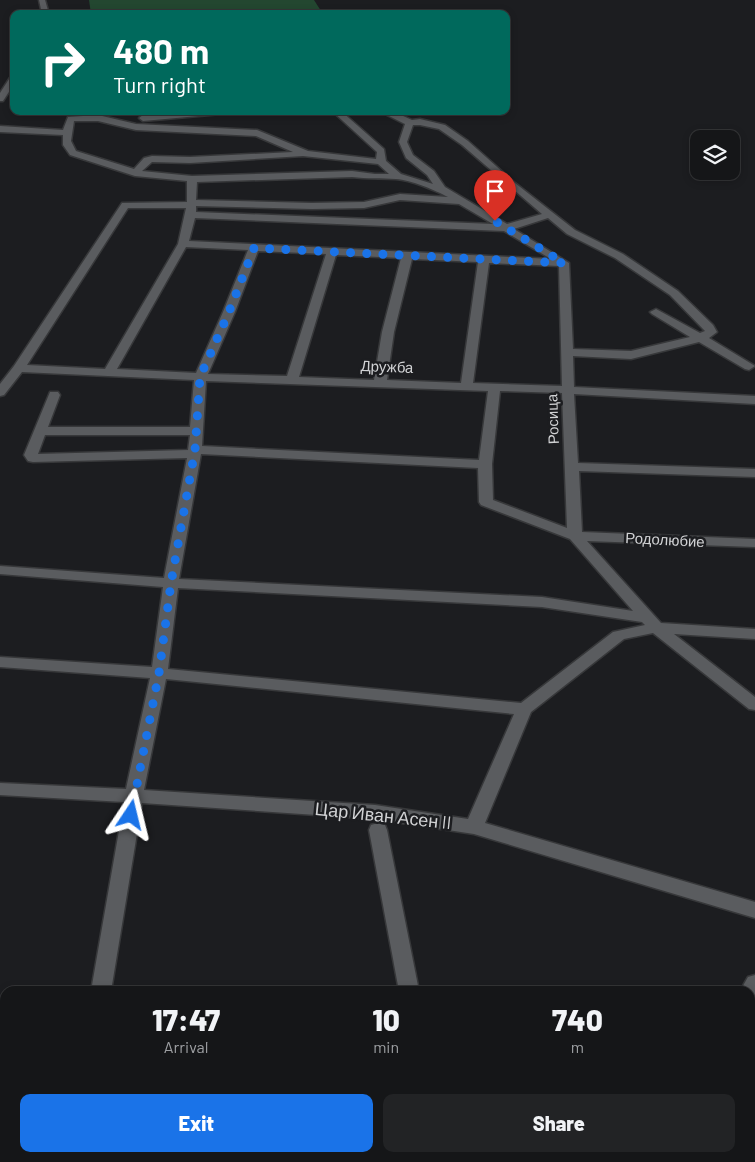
<!DOCTYPE html>
<html lang="en">
<head>
<meta charset="utf-8">
<style>
	:root { --surface:#151618; --page:#222325; --text:#f1f3f6; --muted:#9d9fa2; --line:#343537; --accent:#1a73e8 }
	body { margin:0; font-family:Barlow,sans-serif; background:var(--page); color:var(--text); height:100vh; display:flex; flex-direction:column; font-size:19px; white-space:nowrap }
	* { box-sizing:border-box; margin:0 }
	p { font-size:16px; color:var(--muted) }
	.icon { flex:none; width:28px; height:28px; fill:none; stroke:currentColor; stroke-width:2; stroke-linecap:round; stroke-linejoin:round }
	.map { position:relative; flex:1; overflow:hidden }
	.side { position:absolute; left:0px; top:986px; width:755px; height:176px; display:flex; flex-direction:column; background:var(--surface); border-radius:15px 15px 0 0; box-shadow:0 2px 8px #0003,0 0 0 1px var(--line) }
	.side>* { flex:none }
	.guide { position:absolute; left:10px; top:10px; width:500px; height:105px; border-radius:10px; box-shadow:0 2px 8px #0003,0 0 0 1px var(--line); background:#00695c; color:#fff; overflow:hidden }
	.tools { position:absolute; left:690px; top:130px; display:grid; gap:10px }
	.tools a { display:grid; place-items:center; width:50px; height:50px; border-radius:10px; background:var(--surface); box-shadow:0 2px 8px #0003,0 0 0 1px var(--line); font-size:25px }
	.pin { position:absolute; display:grid; place-items:center; width:42px; height:42px; color:#fff; margin:-51px -21px; border-radius:50% 50% 50% 0; rotate:-45deg; box-shadow:0 0 5px #0007 }
	.pin .icon { rotate:45deg }
	.me { position:absolute; width:55px; margin:-28px; rotate:10deg; stroke-linejoin:round; filter:drop-shadow(0 0 4px #0008) }
	.turn { display:flex; align-items:center; gap:18px; height:105px; padding:0 20px; font-size:22px }
	.turn .icon { width:65px; height:65px; stroke-width:2.5 }
	.turn b { display:block; font-size:35px; line-height:42px }
	.eta { display:flex; justify-content:space-evenly; align-items:center; height:85px; text-align:center }
	.eta b { font-size:30px; font-weight:800; line-height:35px }
	.action { display:flex; gap:10px; margin-top:auto; padding:10px 20px }
	.action a { flex:1; height:58px; border-radius:10px; background:var(--accent); color:#fff; font-size:20px; font-weight:800; line-height:58px; text-align:center }
	.action a+a { background:var(--page); color:var(--text) }
	.map>svg:first-child { display:block }
	.green { fill:#234730 }
	.lines { fill:none; stroke-linecap:round; stroke-linejoin:round }
	.minor-casing { stroke:#37383a; stroke-width:3 }
	.minor { fill:#5a5c5f; fill-rule:evenodd }
	.route { stroke:#1a73e8; stroke-width:9; stroke-dasharray:0 16.2 }
	.labels { text-anchor:middle; stroke-width:5; stroke-linejoin:round; paint-order:stroke }
	.street-label { font-size:15px; fill:#d1d2d4; stroke:#1c1d20 }
	.near-street-label { font-size:18px; fill:#d1d2d4; stroke:#1c1d20 }
</style>
</head>
<body>
<div class="map">
<svg width="755" height="1162" viewBox="0 0 755 1162">
	<rect width="100%" height="100%" fill="#1c1d20"/>
	<path class="green" d="M89 0H314L323 14H91Z"/>
	<g class="lines">
		<g class="minor-casing">
			<g id="minor">
				<path d="M39 0H45L49 14H42Z"/>
				<path d="M11 76H14V84L3 101H0V93Z"/>
				<path d="M190 111H225L221 114 143 121 139 118 143 115Z"/>
				<path d="M332 111H341L384 149 386 161 401 174 433 184 427 175 406 158 399 142 405 124 379 111H392L412 120 420 119 445 125 468 141 515 183 575 230 623 254 678 291 713 325 717 332 709 338 755 366 749 370 745 369 699 342 631 359 573 356 574 387 755 396V404L574 394 578 463 755 469V477L579 471 582 532 755 539V547L587 541 661 623 755 629V639L674 634 755 697V710L749 709 653 633 624 639 531 712 485 823 755 902V918L474 834 375 819 142 803 111 991H91L124 802 0 795V783L126 789 150 678 0 667V657L152 667 163 587 0 574V566L164 578 187 458 33 462 28 461 24 455 50 392H58L60 395 48 427H190L194 380 22 372 4 395 0 396V384L14 366 122 203 187 202V181L135 176 70 155 63 145V135L0 132V126L63 130 68 117 98 115 136 124 257 130 308 151 376 159 377 152ZM74 121H98L136 130 256 136 293 152 190 157 152 156 144 158 134 169 76 151 71 141ZM413 125H420L439 129 462 145 542 214 507 224 445 187 434 171 413 155 407 142ZM303 156 378 164 389 174H375L352 171 192 176 142 171 152 162 190 163ZM352 177C367 179 381 178 396 179 411 180 435 190 448 197L400 194 364 202 312 203 196 200 197 182ZM400 200 459 204 493 224 196 212V206L312 209 364 208ZM128 208H186L178 244 105 369 27 365ZM195 218 504 231 551 259 189 241ZM548 218 567 234 615 258 670 295 705 331 700 333 656 309 650 312 652 314 690 337 631 351 573 349 569 263 514 229ZM186 247 248 250 223 312 196 373 117 369ZM258 251 326 254 287 376 208 374 235 312ZM336 255 401 258 382 332 374 380 299 377ZM412 259 478 262 461 383 387 380 394 332ZM489 263 559 266 562 386 473 383ZM206 381 488 391 479 460 202 446ZM500 391 562 393 567 528 493 500 492 464ZM45 435H190L188 450 38 454ZM201 454 478 468 479 502 481 505 570 539 633 611 542 597 179 579ZM178 588 542 607 642 622 645 625 613 632 521 703 168 669ZM166 679 514 714 468 819 375 805 144 790Z"/>
				<path d="M378 823 385 825 387 830 419 991H399L369 830 371 825Z"/>
				<path d="M755 975V998L750 999V991H740L748 977Z"/>
				<path d="M750 1014 755 1016V1040L750 1038Z"/>
				<path d="M61 1158H85L84 1162H60Z"/>
				<path d="M433 1158H457L459 1162H435Z"/>
			</g>
		</g>
		<use href="#minor" class="minor"/>
	</g>
	<g class="lines">
		<path class="route" d="M131 815 159 673 171 583 195 450 200 377 229 312 254 248 564 263 495 221"/>
	</g>
	<g class="labels">
		<g class="street-label">
			<text transform="translate(387 367) rotate(2)" y="5">Дружба</text>
			<text transform="translate(553 419) rotate(-92)" y="5">Росица</text>
			<text transform="translate(665 540) rotate(3)" y="5">Родолюбие</text>
		</g>
		<g class="near-street-label">
			<text transform="translate(383 816) rotate(6)" y="6">Цар Иван Асен II</text>
		</g>
	</g>
</svg>
<div class="tools">
<a><svg class="icon" aria-label="layers" viewBox="0 0 24 24"><path d="M12 4l9 5-9 5-9-5zM3 14l9 5 9-5"/></svg></a>
</div>
<div class="pin" style="left:495px;top:221px;background:#d93025"><svg class="icon" aria-label="arrive" viewBox="0 0 24 24"><path d="M6 21V4h12l-3 4 3 4H6"/></svg></div>
<svg class="me" style="left:131px;top:815px" viewBox="-20 -20 40 40"><path d="M0-17L14 15 0 8-14 15z" fill="#1a73e8" stroke="#fff" stroke-width="4"/></svg>
<div class="guide">
<div class="turn"><svg class="icon" aria-label="right" viewBox="0 0 24 24"><path d="M7 20v-9h11M14 6l5 5-5 5"/></svg><div><b>480 m</b>Turn right</div></div>
</div>
<section class="side">
<div class="eta">
<div><b>17:47</b><p>Arrival</p></div>
<div><b>10</b><p>min</p></div>
<div><b>740</b><p>m</p></div>
</div>
<div class="action"><a>Exit</a><a>Share</a></div>
</section>
</div>
</body>
</html>
